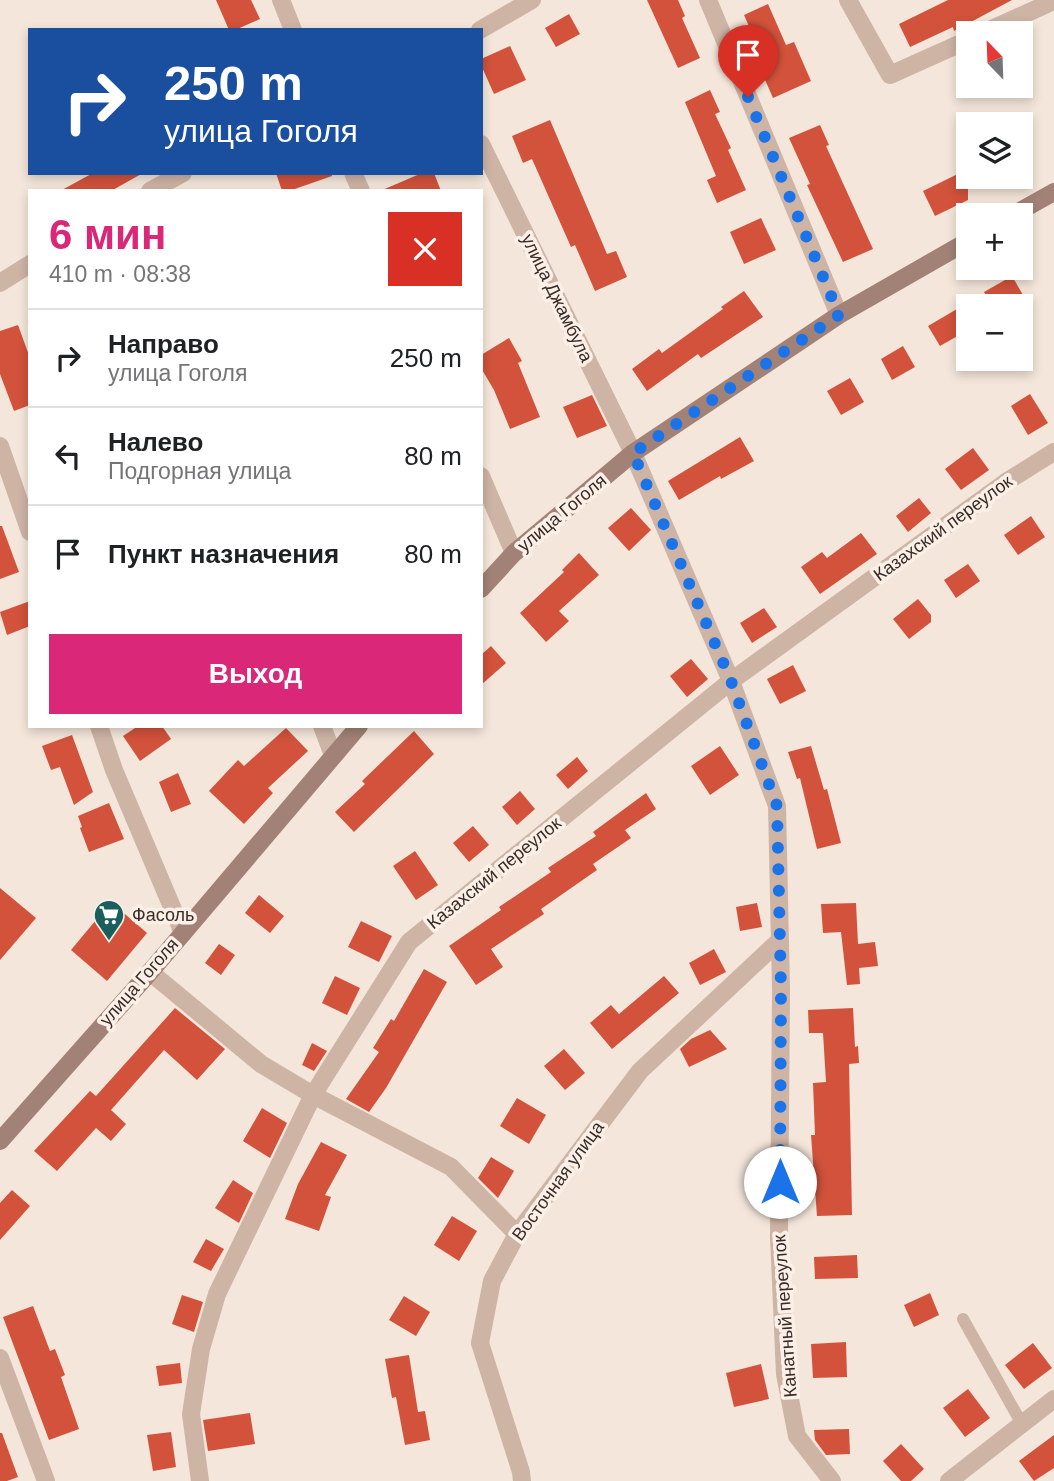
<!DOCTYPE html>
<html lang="ru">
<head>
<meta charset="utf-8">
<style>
	:root { --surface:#fff; --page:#f6f6f6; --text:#202124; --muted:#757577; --line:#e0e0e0; --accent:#db2777 }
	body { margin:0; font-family:Arial,sans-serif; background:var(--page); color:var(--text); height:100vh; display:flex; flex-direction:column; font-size:26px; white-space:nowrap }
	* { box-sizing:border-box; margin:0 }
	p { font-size:23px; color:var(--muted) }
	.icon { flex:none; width:38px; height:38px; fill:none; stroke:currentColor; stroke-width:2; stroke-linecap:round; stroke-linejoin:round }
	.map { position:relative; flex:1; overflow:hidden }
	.details { position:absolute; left:28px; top:189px; width:455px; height:539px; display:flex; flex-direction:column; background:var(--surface); border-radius:0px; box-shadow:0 4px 10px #0003 }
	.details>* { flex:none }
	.banner { position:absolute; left:28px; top:28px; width:455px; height:147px; border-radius:0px; box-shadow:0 4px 10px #0003; background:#1a4fa0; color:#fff; overflow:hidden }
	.needle { width:46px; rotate:337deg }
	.controls { position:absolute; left:956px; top:21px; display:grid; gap:14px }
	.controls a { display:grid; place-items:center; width:77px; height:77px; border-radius:0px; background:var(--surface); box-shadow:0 4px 10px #0003; font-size:35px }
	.pin { position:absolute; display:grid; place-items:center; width:60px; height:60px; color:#fff; margin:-72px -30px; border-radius:50% 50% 50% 0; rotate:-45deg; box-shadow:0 0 7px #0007 }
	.pin .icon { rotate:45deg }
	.me { position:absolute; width:77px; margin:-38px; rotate:0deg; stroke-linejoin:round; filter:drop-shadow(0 0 5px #0008) }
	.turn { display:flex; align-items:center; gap:24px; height:147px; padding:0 21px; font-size:32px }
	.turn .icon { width:91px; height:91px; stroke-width:2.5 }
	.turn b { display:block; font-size:49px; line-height:60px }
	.round { display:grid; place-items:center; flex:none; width:74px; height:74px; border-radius:0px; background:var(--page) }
	.overview { display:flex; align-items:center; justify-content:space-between; height:119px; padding:0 21px }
	h1 { font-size:42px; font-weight:700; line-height:52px; color:var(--accent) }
	.cta { display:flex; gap:14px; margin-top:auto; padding:14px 21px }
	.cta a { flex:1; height:80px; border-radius:0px; background:var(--accent); color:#fff; font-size:28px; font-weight:700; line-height:80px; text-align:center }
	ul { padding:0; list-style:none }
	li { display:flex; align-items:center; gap:21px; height:98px; padding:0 21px; border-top:2px solid var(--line) }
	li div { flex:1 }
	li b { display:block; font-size:26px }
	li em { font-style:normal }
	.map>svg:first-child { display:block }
	.building { fill:#d2523b }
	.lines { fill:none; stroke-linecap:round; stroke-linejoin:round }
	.lane { stroke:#ceb4a5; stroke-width:12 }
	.street { stroke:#ceb4a5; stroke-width:18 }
	.secondary { stroke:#a28276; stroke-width:18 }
	.route { stroke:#1a73e8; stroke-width:12; stroke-dasharray:0 21.6 }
	.labels { text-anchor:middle; stroke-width:7; stroke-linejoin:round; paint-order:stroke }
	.street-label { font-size:18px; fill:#392b27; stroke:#fbf0e7 }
	.poi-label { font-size:18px; fill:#392b27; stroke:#fbf0e7; text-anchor:start }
</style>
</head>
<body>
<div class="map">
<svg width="1054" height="1481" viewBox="0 0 1054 1481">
	<rect width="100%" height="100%" fill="#f4e6da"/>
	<g class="building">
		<path d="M216 0H251L260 19 235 30H229Z"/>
		<path d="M647 0H678L685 16 682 18 700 58 678 68Z"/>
		<path d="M948 0H1012L954 31 953 27 910 47 899 24Z"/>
		<path d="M768 4 786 45 794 42 811 81 773 98 756 59 762 56 744 15Z"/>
		<path d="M569 14 580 34 556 47 545 28Z"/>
		<path d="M510 46 526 80 494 94 481 65V59Z"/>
		<path d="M710 90 720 112 715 114 731 148 728 150 746 190 717 203 707 180 716 176 685 102Z"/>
		<path d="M550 120 607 254 616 251 627 277 595 291 575 245 571 247 532 159 523 163 512 136Z"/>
		<path d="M820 125 829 145 826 146 873 249 843 262 807 185 810 184 789 138Z"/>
		<path d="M968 169V200L935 216 923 191Z"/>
		<path d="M93 173H143L111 191H60Z"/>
		<path d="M276 173H331L332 176 289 191H282Z"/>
		<path d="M422 173H434L441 191H380Z"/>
		<path d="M761 218 776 250 744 264 730 232Z"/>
		<path d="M1012 276 1023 295 1004 306H992L984 292Z"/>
		<path d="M744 291 763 317 701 358 698 354 647 391 632 369 659 349 662 353 723 309 721 307Z"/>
		<path d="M957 309 968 330 940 346 928 326Z"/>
		<path d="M18 325 30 358V405L14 411 0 374V331Z"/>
		<path d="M509 338 522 361 518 363 540 417 510 429 494 390 481 368V355Z"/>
		<path d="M903 346 915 367 892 380 881 359Z"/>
		<path d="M850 378 864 402 841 415 827 391Z"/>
		<path d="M1030 394 1048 423 1028 435 1011 406Z"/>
		<path d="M592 395 607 426 577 438 563 407Z"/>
		<path d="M740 437 754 461 721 479 720 476 679 500 668 481Z"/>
		<path d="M973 448 989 470 961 490 945 469Z"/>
		<path d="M919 498 931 513 908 532 896 516Z"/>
		<path d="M631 508 651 530 629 551 608 528Z"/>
		<path d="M1031 516 1045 537 1018 555 1004 535Z"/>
		<path d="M0 526H2L19 572 0 579Z"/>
		<path d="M861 533 877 554 820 594 801 567 822 552 827 558Z"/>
		<path d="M579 553 599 575 559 611 569 621 546 642 520 613 564 572 562 570Z"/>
		<path d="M968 564 980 581 956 598 944 580Z"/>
		<path d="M918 599 931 615V622L909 639 893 619Z"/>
		<path d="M30 601V626L7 635 0 612Z"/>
		<path d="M764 608 777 627 752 643 740 623Z"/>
		<path d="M491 646 506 663 481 685V655Z"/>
		<path d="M691 659 708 679 687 697 670 676Z"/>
		<path d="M793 665 806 691 780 704 767 679Z"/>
		<path d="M138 726H162L171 739 140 761 123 736Z"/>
		<path d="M286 728 308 751 268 788 273 793 244 824 209 791 238 760 244 766Z"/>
		<path d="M414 731 434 754 354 832 335 812 365 784 362 781Z"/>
		<path d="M72 735 93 792 74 805 60 767 51 770 42 746Z"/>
		<path d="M720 746 739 775 710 795 691 766Z"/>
		<path d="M811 746 824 790 827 789 841 843 817 849 800 778 797 779 788 752Z"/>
		<path d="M577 757 588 771 568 789 556 775Z"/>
		<path d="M178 773 191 804 171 812 159 782Z"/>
		<path d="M520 791 535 809 517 825 502 807Z"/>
		<path d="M646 793 656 809 625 830 631 838 593 864 597 870 541 909 544 914 491 949 503 967 476 985 449 946 501 910 499 907 551 872 548 868 596 836 593 832Z"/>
		<path d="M109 803 124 839 89 852 80 828 82 827 78 816Z"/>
		<path d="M473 826 489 845 469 862 453 843Z"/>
		<path d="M415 851 438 885 416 900 393 866Z"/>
		<path d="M0 888 36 918 0 960Z"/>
		<path d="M259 895 284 916 270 933 245 913Z"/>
		<path d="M111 902 147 933 107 981 71 950Z"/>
		<path d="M757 903 762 927 740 931 736 907Z"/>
		<path d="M856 903 858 944 875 942 878 966 859 968 860 984 847 985 841 932 823 933 821 904Z"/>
		<path d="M361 921 392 936 379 962 348 947Z"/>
		<path d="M219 944 235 955 221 975 205 963Z"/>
		<path d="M714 949 726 972 700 985 689 963Z"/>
		<path d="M424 969 447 982 386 1088 369 1112 346 1099 379 1052 373 1048 391 1019 394 1021Z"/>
		<path d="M335 976 360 988 347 1015 322 1003Z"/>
		<path d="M664 976 679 993 612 1049 590 1023 611 1005 619 1014Z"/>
		<path d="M175 1008 225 1049 197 1080 164 1050 111 1110 126 1124 111 1141 96 1128 57 1171 34 1151 90 1091 96 1096Z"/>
		<path d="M853 1008 855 1047 858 1046 859 1063 849 1064 852 1215 817 1216 811 1135H815L813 1083 826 1082 823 1033H809L808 1010Z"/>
		<path d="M710 1030 727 1049 689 1067 680 1049 691 1039Z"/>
		<path d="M312 1043 327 1051 314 1071 302 1065Z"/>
		<path d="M564 1049 585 1073 565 1090 544 1066Z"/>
		<path d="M517 1098 546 1115 529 1144 500 1126Z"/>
		<path d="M262 1108 287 1123 270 1158 243 1141Z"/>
		<path d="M321 1142 347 1155 325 1195 331 1197 319 1231 285 1219 298 1184Z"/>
		<path d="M491 1157 514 1171 498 1198 478 1178Z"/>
		<path d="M233 1180 253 1193 239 1223 215 1208Z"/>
		<path d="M12 1190 30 1206 0 1240V1203Z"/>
		<path d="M452 1216 477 1231 459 1261 434 1245Z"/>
		<path d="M206 1239 224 1249 211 1271 193 1262Z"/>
		<path d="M857 1255 858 1278 815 1279 814 1257Z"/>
		<path d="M930 1293 939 1315 914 1327 904 1305Z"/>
		<path d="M182 1295 203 1302 194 1332 172 1324Z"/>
		<path d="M404 1296 430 1312 416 1336 389 1320Z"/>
		<path d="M33 1306 50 1351 55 1349 65 1375 61 1377 79 1429 49 1440 3 1317Z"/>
		<path d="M846 1342 847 1377 813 1378 811 1344Z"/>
		<path d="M1033 1343 1052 1368 1024 1389 1005 1365Z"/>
		<path d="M409 1355 418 1412 425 1411 430 1440 405 1445 396 1397 392 1398 385 1359Z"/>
		<path d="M180 1363 182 1383 159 1386 156 1366Z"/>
		<path d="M761 1364 769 1399 734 1407 726 1373Z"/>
		<path d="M968 1389 990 1418 965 1437 943 1408Z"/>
		<path d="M250 1413 255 1444 208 1451 203 1420Z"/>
		<path d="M849 1429 850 1454 826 1455 815 1440 814 1430Z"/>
		<path d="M171 1432 176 1467 153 1471 147 1435Z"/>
		<path d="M0 1433H2L18 1477 7 1481H0Z"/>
		<path d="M1054 1435V1468L1034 1481 1019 1461Z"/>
		<path d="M901 1444 924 1469 911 1481H901L883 1461Z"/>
	</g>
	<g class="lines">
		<path class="lane" d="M963 1319 1022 1424"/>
		<g class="street">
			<path d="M281 0 293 30"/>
			<path d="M708 0 839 315"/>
			<path d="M848 0 890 75 968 40"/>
			<path d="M480 30 532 0"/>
			<path d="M983 33 1054 1"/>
			<path d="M481 144 633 453 731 681 777 806 781 990 779 1237 785 1374 797 1436 832 1481"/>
			<path d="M353 173 361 191"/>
			<path d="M150 191 183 173"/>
			<path d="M0 283 30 264"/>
			<path d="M0 446 30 532"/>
			<path d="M481 476 514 553"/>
			<path d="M99 726 114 770 183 933"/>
			<path d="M322 726 333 755"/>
			<path d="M150 972 261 1064 313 1095 451 1167 517 1234"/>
			<path d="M0 1358 46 1481"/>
			<path d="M200 1481 191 1414 201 1349 217 1294 313 1095 409 942 731 681 1006 482 1054 452"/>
			<path d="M522 1481 521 1472 480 1343 492 1281 517 1234 640 1071 779 941"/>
			<path d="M949 1481 1054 1399"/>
		</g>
		<g class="secondary">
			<path d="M1013 215 1054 192"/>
			<path d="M481 589 514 553 633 453 839 315 968 241"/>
			<path d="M0 1141 150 972 359 726"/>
		</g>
	</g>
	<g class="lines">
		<path class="route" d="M748 97 839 315 633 453 731 681 777 806 781 990 780 1182"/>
	</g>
	<defs>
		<g id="supermarket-pin" transform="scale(1.575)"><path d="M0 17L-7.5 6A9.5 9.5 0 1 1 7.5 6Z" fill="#185f5d" stroke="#fbf0e7"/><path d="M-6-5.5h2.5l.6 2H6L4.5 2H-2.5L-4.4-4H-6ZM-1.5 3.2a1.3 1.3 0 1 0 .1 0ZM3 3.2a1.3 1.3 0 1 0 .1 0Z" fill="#fff"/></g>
	</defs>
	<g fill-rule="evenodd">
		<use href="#supermarket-pin" x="109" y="915"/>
	</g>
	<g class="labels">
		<g class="street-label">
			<text transform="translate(557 298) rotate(64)" y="6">улица Джамбула</text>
			<text transform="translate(562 513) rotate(-40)" y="6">улица Гоголя</text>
			<text transform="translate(943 528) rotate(-36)" y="6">Казахский переулок</text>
			<text transform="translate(494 873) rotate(-39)" y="6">Казахский переулок</text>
			<text transform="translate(139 982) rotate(-49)" y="6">улица Гоголя</text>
			<text transform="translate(558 1181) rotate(-54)" y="6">Восточная улица</text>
			<text transform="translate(785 1316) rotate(-94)" y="6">Канатный переулок</text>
		</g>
		<g class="poi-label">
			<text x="132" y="921">Фасоль</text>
		</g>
	</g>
</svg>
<div class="controls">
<a><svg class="needle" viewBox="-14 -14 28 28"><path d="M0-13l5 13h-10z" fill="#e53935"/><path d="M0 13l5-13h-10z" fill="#757577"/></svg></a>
<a><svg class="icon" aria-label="layers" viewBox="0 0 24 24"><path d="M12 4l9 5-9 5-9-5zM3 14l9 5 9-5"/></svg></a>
<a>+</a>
<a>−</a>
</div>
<div class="pin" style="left:748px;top:97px;background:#d93025"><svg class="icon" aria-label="arrive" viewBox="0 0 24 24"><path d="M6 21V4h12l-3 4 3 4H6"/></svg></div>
<svg class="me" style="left:780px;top:1182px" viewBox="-20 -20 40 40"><circle r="19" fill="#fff"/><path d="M0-13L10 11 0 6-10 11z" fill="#1a73e8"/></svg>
<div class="banner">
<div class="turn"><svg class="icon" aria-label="right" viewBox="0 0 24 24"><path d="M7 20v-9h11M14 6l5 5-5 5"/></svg><div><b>250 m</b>улица Гоголя</div></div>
</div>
<section class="details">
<div class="overview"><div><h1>6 мин</h1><p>410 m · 08:38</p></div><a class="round" style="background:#d93025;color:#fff"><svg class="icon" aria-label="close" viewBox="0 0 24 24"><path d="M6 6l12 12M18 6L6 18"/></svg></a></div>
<ul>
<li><svg class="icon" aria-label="right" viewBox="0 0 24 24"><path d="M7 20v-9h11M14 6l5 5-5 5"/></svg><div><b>Направо</b><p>улица Гоголя</p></div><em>250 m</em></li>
<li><svg class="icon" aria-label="left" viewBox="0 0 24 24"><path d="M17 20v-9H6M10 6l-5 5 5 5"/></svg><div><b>Налево</b><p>Подгорная улица</p></div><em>80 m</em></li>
<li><svg class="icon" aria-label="arrive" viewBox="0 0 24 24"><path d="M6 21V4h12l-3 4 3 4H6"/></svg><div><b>Пункт назначения</b></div><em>80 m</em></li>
</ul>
<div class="cta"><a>Выход</a></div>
</section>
</div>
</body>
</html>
